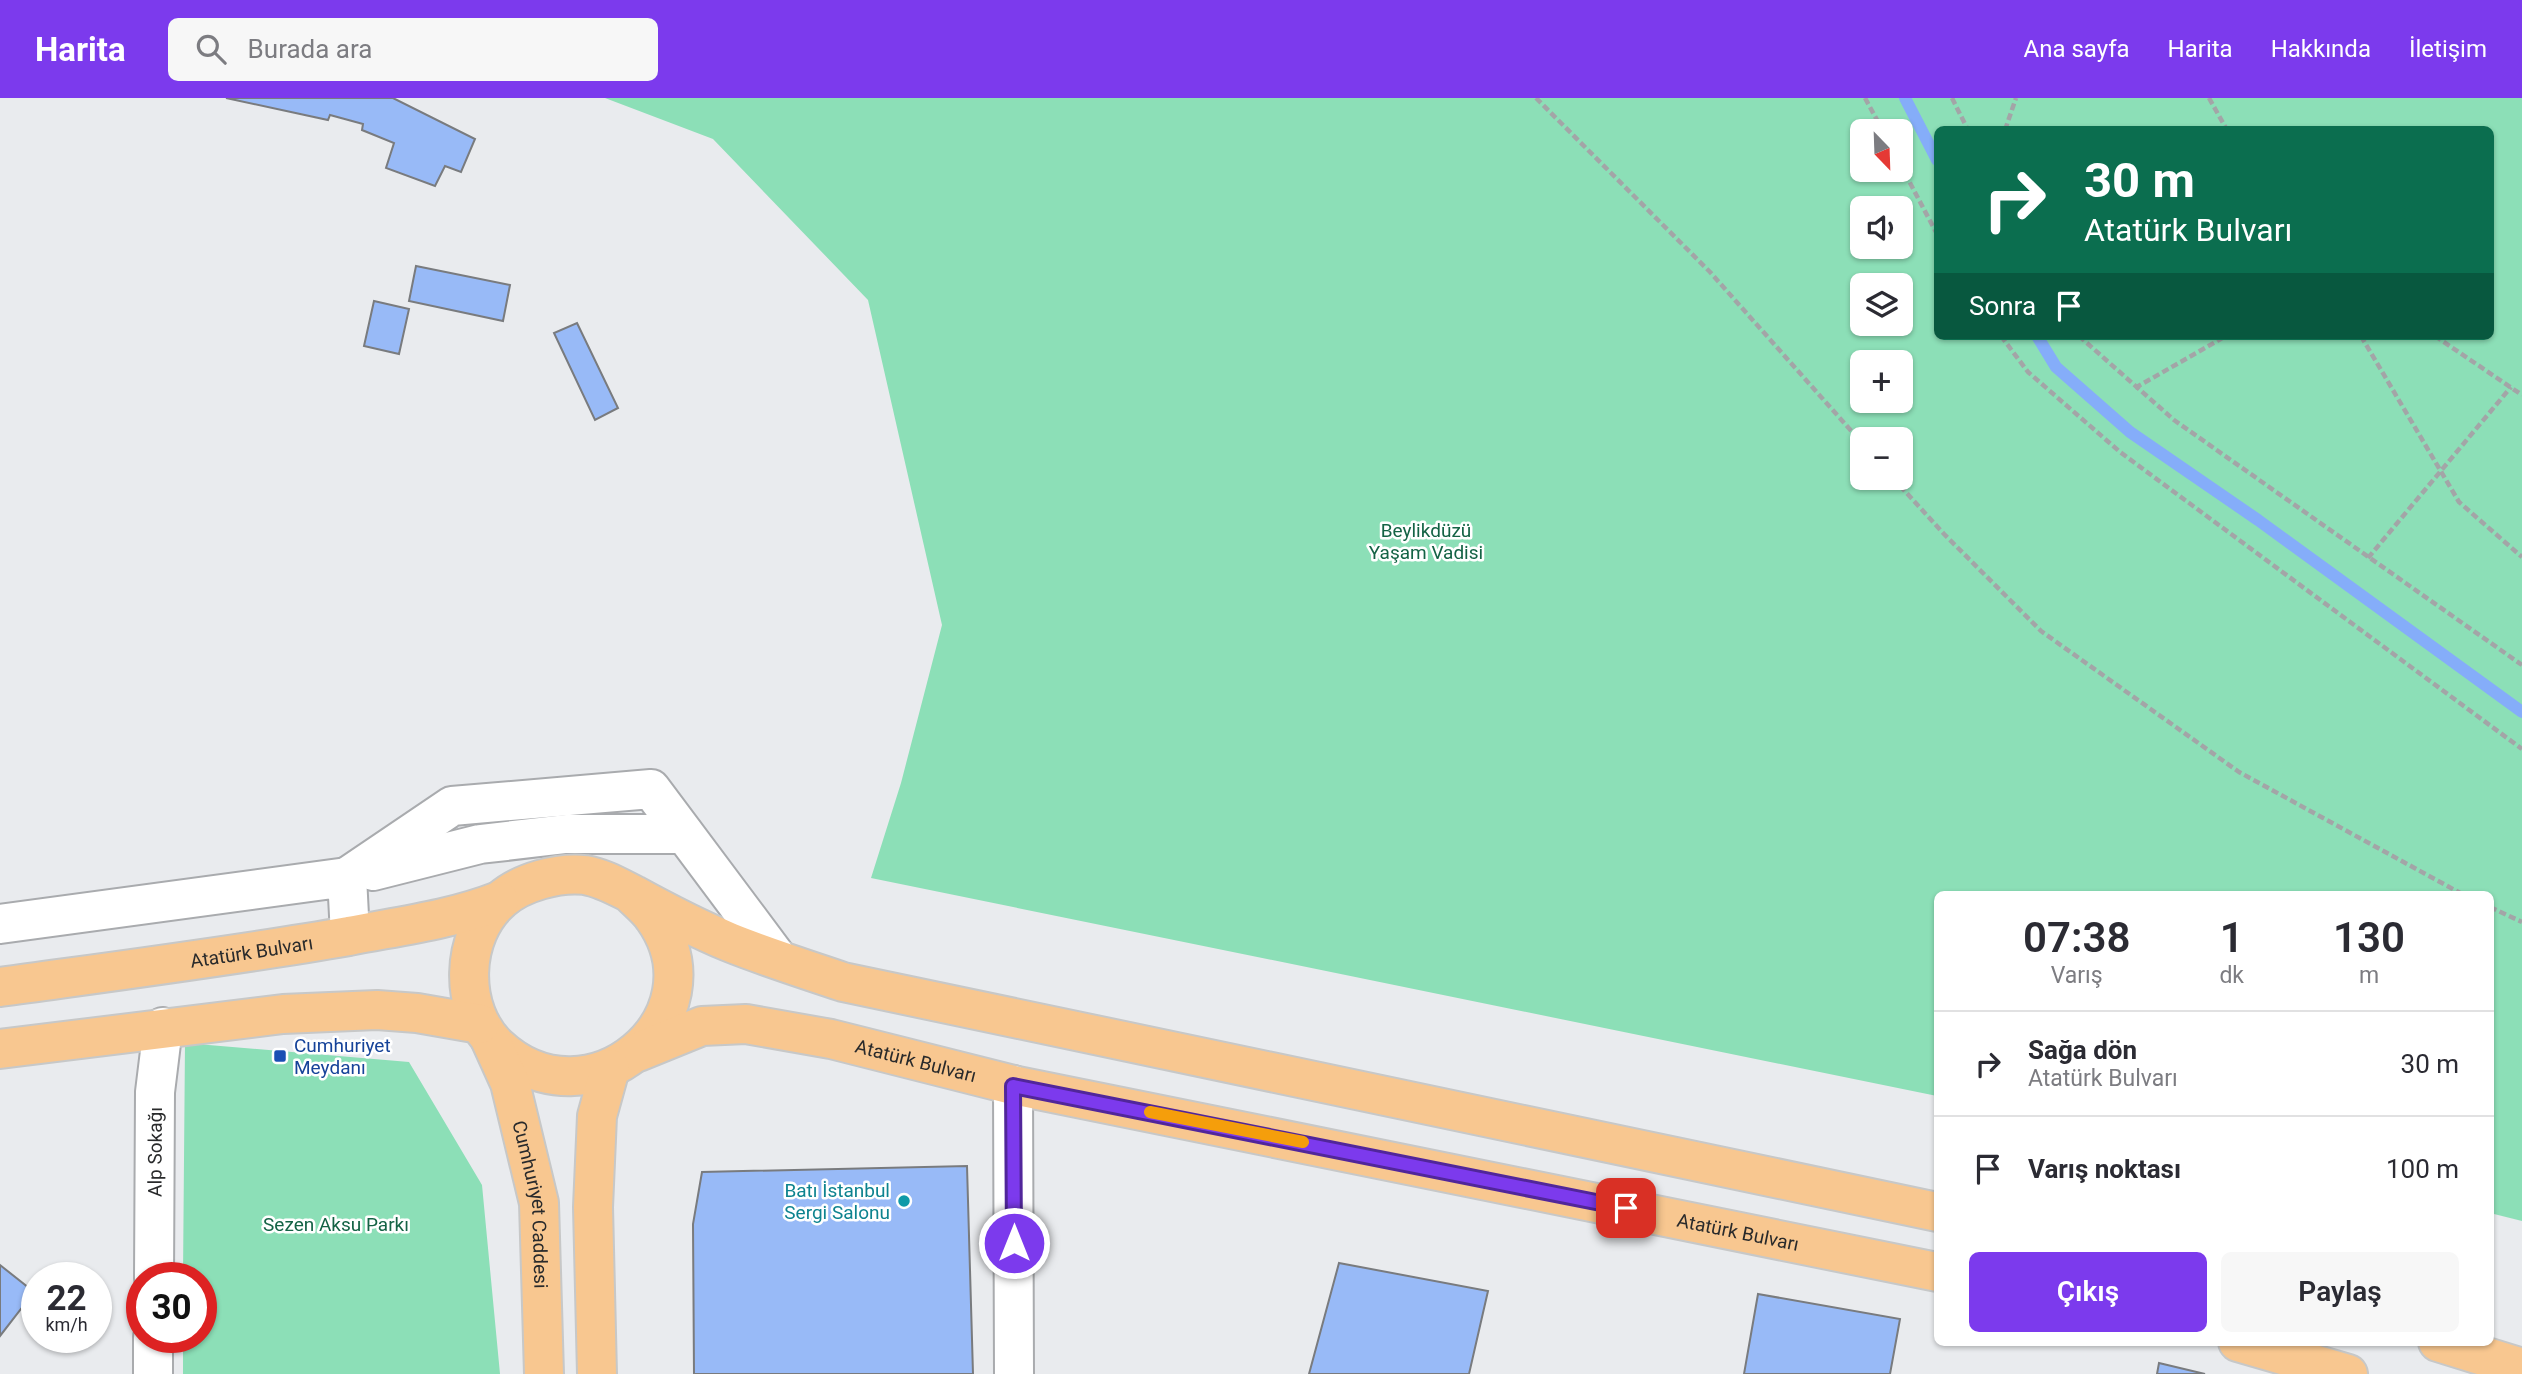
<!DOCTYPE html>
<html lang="tr">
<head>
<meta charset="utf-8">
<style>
	:root { --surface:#fff; --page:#f7f7f7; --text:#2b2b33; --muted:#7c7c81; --line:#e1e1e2; --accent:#7c3aed }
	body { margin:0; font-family:Roboto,sans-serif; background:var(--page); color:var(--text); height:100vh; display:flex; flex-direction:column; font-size:26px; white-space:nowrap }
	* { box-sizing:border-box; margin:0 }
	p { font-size:23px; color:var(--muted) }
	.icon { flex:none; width:38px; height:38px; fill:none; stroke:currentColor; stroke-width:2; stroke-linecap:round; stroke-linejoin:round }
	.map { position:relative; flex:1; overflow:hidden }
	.drawer { position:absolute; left:1934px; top:793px; width:560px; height:455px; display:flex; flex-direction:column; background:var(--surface); border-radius:10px; box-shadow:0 2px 5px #0004 }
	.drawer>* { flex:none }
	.hud { position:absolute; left:1934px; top:28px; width:560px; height:214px; border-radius:10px; box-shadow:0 2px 5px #0004; background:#0b6e4f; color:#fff; overflow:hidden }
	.needle { width:46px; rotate:157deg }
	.tools { position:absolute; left:1850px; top:21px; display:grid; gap:14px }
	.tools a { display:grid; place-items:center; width:63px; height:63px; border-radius:10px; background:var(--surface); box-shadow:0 2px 5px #0004; font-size:35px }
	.speed { position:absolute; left:21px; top:1164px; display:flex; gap:14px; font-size:35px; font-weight:700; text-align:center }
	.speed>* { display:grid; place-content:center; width:91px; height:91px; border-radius:50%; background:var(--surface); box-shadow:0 2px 5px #0004; line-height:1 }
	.speed small { font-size:18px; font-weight:400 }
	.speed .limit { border:10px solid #d22; background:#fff; color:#111 }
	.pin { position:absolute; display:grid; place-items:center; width:60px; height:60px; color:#fff; margin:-30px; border-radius:14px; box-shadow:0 4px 10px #0006 }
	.me { position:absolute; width:77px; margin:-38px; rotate:0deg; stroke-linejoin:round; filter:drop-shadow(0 0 5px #0008) }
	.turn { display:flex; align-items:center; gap:24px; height:147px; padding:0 35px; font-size:32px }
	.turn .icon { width:91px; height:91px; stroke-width:2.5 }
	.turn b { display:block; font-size:49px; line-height:60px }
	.then { display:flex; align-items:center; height:66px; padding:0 35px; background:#0003; gap:14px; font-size:26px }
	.eta { display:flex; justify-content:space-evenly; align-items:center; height:119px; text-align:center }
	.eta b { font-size:42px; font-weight:600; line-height:49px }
	.cta { display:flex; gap:14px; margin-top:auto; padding:14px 35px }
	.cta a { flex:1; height:80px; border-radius:10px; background:var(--accent); color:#fff; font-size:28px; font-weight:600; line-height:80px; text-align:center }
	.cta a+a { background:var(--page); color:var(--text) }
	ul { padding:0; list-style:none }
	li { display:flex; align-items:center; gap:21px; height:105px; padding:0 35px; border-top:2px solid var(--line) }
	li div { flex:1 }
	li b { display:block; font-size:26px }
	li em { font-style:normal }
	header { display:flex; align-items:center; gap:42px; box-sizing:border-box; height:98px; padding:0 35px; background:var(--accent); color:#fff }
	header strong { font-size:33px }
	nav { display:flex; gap:38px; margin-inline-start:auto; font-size:24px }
	.search { width:490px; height:63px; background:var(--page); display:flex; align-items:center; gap:18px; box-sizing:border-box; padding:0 24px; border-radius:10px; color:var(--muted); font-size:26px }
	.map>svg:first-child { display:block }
	.green { fill:#8cdfb7; fill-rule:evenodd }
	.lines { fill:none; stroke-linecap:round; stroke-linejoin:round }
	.stream { stroke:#85adf9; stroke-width:12 }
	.building { fill:#98baf7; stroke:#797b7e; stroke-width:2 }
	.minor-casing { stroke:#a9abae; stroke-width:42 }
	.major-casing { stroke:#c7c8c8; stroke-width:42 }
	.path { stroke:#a3a5a7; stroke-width:4.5; stroke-dasharray:7 3.5; stroke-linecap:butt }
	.minor { stroke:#fff; stroke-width:38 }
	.major { stroke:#f8c790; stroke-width:38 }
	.route-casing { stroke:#51269a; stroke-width:18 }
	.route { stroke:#7c3aed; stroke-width:12 }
	.slow { stroke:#f59e0b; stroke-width:12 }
	.transit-dot { fill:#1a4fb4; stroke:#fff; stroke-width:2.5 }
	.culture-dot { fill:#0f9aa8; stroke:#fff; stroke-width:2.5 }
	.labels { text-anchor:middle; stroke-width:5; stroke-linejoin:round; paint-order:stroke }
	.park-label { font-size:19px; fill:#146345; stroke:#fff }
	.street-label { font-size:19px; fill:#292a2b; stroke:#fff }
	.transit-label { font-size:19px; fill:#164399; stroke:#fff; text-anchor:start }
	.culture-label { font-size:19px; fill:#0d838f; stroke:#fff; text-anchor:end }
</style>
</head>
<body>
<header>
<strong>Harita</strong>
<div class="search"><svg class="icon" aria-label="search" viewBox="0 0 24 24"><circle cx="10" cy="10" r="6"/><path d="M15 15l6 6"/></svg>Burada ara</div>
<nav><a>Ana sayfa</a><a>Harita</a><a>Hakkında</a><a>İletişim</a></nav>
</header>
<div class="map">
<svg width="2522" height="1276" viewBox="0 0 2522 1276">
	<rect width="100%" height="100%" fill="#e9ebee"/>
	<g class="green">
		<path d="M605 0H2522V1123L2490 1115V796H1937V998L871 780 901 685 942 527 868 202 713 41ZM1937 32H2490V238H1937ZM1862 33H1900V72H1862ZM1862 110H1900V149H1862ZM1862 187H1900V226H1862ZM1862 264H1900V303H1862ZM1862 341H1900V380H1862Z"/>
		<path d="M185 945 409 964 482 1087 500 1276H183V1239H201V1180L183 1179Z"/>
	</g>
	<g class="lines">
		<g class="stream">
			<path d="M1905 0 1937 62"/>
			<path d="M2037 238 2056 269 2130 334 2258 422 2522 614"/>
		</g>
	</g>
	<g class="building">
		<path d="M226 0H393L475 41 461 74 445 68 435 88 386 70 394 45 362 32 363 26 330 17 328 22Z"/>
		<path d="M416 168 510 187 503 223 409 203Z"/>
		<path d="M374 203 409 211 399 256 364 248Z"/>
		<path d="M577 225 618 310 595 322 554 235Z"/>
		<path d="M967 1068 973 1276H694L693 1126 702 1074Z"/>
		<path d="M1339 1165 1488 1193 1469 1276H1309Z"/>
		<path d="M0 1167 34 1194 0 1238Z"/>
		<path d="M1758 1196 1900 1221 1890 1276H1744Z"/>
		<path d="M2159 1265 2205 1276H2157Z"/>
	</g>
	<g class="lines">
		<g class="minor-casing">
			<g id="minor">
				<path d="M373 773 480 746 566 736H684"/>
				<path d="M347 779 452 708 651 691 778 861"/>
				<path d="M0 826 347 779 350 837"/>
				<path d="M1013 987 1014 1276"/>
				<path id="s1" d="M154 1180 155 994 163 929"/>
				<path d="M153 1276V1239"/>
			</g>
		</g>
		<g class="major-casing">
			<g id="major">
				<path d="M632 797C639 804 648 811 654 820 724 919 589 1033 498 949 458 912 460 837 501 802 521 784 559 774 585 777 603 780 618 789 634 797 665 814 696 830 729 844 766 859 805 871 843 884L1937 1114"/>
				<path id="s2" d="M0 889C116 873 233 858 349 838 400 828 450 822 499 803"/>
				<path id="s3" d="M491 943 510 985 539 1105 544 1276"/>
				<path d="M0 951 283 916 377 912 417 915 480 926"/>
				<path id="s4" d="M638 954 702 928 746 926 831 941 1013 987 1937 1174"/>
				<path d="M2238 1244 2348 1276"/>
				<path d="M2438 1244 2522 1270"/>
				<path d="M597 1276 593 1109 597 1018 610 971"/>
			</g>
		</g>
		<g class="path">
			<path d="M1536 0 1710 174 1862 345"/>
			<path d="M1865 0 1883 33"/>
			<path d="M1952 0 1968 32"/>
			<path d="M2209 0 2227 32"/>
			<path d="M2005 32 2016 0"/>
			<path d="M1900 66 1937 136"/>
			<path d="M2001 238 2028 274 2120 354 2522 651"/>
			<path d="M2079 238 2174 322 2522 567"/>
			<path d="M2361 238 2459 404 2522 459"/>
			<path d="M2435 238 2522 297"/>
			<path d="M2135 290 2226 238"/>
			<path d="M1893 380 1944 436 2041 533 2239 674 2462 796"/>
			<path d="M2368 460 2511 289"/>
			<path d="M2490 809 2522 824"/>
		</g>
		<use href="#minor" class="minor"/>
		<use href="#major" class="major"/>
	</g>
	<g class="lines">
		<g class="route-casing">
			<path id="route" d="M1014 1145 1013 988 1626 1110"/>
		</g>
		<use href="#route" class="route"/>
		<path class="slow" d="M1150 1014 1303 1044"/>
	</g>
	<rect class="transit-dot" x="273" y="951" width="14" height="14" rx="3.5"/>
	<circle class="culture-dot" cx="904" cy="1103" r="7"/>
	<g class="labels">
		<g class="park-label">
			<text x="1426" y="439">Beylikdüzü<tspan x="1426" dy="22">Yaşam Vadisi</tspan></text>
			<text x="336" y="1133">Sezen Aksu Parkı</text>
		</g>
		<g class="street-label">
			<text dy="7" stroke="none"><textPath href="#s2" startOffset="254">Atatürk Bulvarı</textPath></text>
			<text dy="7" stroke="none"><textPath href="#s4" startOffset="287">Atatürk Bulvarı</textPath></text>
			<text dy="7" stroke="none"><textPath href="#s1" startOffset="126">Alp Sokağı</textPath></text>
			<text dy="7" stroke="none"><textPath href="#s3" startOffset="170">Cumhuriyet Caddesi</textPath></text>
			<text dy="7" stroke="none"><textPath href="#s4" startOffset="1127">Atatürk Bulvarı</textPath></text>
		</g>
		<g class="transit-label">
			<text x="294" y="954">Cumhuriyet<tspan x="294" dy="22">Meydanı</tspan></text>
		</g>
		<g class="culture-label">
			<text x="890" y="1099">Batı İstanbul<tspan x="890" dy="22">Sergi Salonu</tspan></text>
		</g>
	</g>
</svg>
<div class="tools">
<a><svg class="needle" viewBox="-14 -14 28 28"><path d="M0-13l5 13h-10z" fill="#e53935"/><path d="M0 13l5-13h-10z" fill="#7c7c81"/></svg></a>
<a><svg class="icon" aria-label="sound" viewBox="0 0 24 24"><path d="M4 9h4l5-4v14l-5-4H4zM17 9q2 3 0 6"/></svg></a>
<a><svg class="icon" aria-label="layers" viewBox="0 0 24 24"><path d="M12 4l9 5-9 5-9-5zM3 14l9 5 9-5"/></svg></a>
<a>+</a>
<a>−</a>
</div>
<div class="speed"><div>22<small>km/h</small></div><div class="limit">30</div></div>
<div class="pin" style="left:1626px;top:1110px;background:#d93025"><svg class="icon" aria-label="arrive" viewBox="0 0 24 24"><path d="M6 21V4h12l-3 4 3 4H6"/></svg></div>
<svg class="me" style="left:1014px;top:1145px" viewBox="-20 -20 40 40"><circle r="17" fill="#7c3aed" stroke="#fff" stroke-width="3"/><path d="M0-11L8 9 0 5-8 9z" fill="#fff"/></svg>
<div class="hud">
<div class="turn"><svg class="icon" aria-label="right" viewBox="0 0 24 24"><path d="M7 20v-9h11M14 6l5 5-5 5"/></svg><div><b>30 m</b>Atatürk Bulvarı</div></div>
<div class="then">Sonra<svg class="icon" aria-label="arrive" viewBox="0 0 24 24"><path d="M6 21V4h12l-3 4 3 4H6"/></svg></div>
</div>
<section class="drawer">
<div class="eta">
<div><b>07:38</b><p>Varış</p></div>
<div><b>1</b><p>dk</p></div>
<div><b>130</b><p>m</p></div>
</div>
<ul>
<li><svg class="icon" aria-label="right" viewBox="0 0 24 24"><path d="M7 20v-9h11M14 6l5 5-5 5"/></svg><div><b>Sağa dön</b><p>Atatürk Bulvarı</p></div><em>30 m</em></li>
<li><svg class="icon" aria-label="arrive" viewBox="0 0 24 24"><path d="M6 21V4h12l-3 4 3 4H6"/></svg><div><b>Varış noktası</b></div><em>100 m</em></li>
</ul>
<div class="cta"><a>Çıkış</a><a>Paylaş</a></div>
</section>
</div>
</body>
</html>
